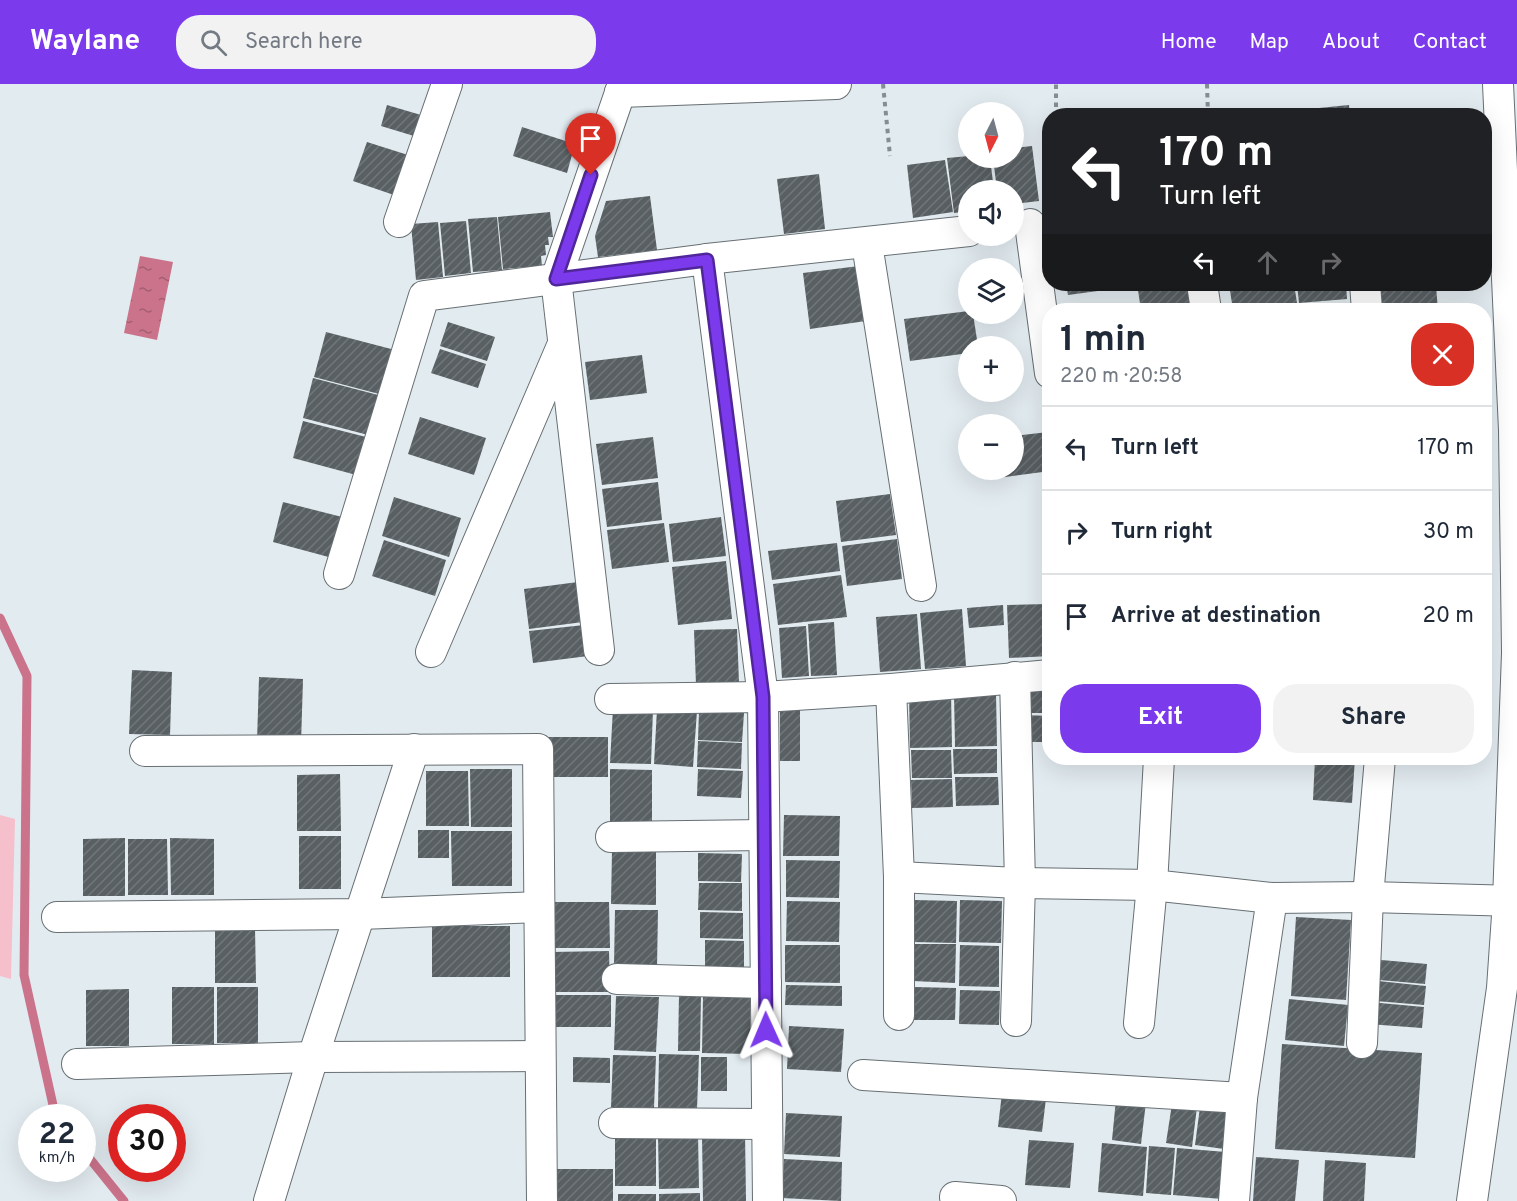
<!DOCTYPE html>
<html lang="en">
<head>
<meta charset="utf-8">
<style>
	:root { --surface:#fff; --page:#f2f2f3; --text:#1f2937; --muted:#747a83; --line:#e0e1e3; --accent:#7c3aed }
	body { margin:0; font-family:Overpass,sans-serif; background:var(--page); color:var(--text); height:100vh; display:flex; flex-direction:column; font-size:22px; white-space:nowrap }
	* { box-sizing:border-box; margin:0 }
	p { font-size:20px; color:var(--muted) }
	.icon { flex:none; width:33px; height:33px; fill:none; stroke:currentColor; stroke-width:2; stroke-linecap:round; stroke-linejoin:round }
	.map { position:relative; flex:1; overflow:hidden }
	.panel { position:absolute; left:1042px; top:219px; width:450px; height:462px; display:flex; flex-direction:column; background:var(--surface); border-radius:24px; box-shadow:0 6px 24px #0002 }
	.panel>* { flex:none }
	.guide { position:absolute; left:1042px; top:24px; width:450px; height:183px; border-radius:24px; box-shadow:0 6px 24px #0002; background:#202124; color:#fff; overflow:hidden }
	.needle { width:39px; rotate:186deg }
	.controls { position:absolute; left:958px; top:18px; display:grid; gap:12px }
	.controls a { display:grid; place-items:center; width:66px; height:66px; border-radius:50%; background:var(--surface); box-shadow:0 6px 24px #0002; font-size:30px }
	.speed { position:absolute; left:18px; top:1020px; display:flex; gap:12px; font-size:30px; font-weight:700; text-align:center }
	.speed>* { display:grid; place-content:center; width:78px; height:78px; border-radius:50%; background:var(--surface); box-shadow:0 6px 24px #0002; line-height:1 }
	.speed small { font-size:15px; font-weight:400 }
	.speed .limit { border:9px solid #d22; background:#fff; color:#111 }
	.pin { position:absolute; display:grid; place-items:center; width:51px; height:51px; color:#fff; margin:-62px -26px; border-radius:50% 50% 50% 0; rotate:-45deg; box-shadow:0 0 6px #0007 }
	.pin .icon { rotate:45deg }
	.me { position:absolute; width:66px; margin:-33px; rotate:359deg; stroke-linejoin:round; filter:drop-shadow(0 0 4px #0008) }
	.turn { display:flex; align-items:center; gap:21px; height:126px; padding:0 18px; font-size:27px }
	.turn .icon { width:78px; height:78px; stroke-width:2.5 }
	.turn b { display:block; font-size:42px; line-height:51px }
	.lanes { display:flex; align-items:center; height:57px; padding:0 18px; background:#0003; justify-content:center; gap:30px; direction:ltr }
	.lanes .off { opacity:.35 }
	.round { display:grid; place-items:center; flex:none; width:63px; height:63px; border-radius:24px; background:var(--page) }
	.headline { display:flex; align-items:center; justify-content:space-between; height:102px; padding:0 18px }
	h1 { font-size:36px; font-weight:700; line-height:45px }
	.cta { display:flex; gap:12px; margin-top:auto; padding:12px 18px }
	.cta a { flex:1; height:69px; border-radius:24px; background:var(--accent); color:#fff; font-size:24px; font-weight:700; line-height:69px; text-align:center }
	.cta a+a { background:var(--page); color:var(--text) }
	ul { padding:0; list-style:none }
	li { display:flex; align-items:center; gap:18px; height:84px; padding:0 18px; border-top:2px solid var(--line) }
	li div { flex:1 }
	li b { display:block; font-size:22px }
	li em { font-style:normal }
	header { display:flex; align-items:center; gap:36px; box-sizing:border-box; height:84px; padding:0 30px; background:var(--accent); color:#fff }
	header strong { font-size:28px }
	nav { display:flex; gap:33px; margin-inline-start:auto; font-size:21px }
	.search { width:420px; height:54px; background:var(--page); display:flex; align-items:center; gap:15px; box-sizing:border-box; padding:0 21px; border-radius:24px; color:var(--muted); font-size:22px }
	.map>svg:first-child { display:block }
	.garden { fill:#f6bfcc }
	.water { fill:url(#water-ripples) }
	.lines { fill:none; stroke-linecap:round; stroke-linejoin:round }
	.stream { stroke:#ca738b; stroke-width:9 }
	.building { fill:url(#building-hatch) }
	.minor-casing { stroke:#676f73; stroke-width:32 }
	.path { stroke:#868d90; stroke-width:4; stroke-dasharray:4.5 4.5; stroke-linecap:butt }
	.minor { stroke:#fff; stroke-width:30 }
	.route-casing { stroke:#51269a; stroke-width:15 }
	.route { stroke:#7c3aed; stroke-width:10 }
</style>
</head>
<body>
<header>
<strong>Waylane</strong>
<div class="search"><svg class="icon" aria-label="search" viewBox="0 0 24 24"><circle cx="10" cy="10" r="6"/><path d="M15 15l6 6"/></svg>Search here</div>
<nav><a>Home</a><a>Map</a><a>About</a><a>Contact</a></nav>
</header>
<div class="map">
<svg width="1517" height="1117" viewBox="0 0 1517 1117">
	<defs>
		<pattern id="water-ripples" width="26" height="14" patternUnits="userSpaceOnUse" patternTransform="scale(1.5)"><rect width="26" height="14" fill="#ca738b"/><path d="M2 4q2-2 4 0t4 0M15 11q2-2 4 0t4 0" fill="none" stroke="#a35d71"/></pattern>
		<pattern id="building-hatch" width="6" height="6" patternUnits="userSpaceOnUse" patternTransform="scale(1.5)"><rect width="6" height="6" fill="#596064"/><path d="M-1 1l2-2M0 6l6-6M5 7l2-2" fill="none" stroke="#717679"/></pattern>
	</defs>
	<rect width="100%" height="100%" fill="#e2ebf0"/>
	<path class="garden" d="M0 731 15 735 11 895 0 892Z"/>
	<path class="water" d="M140 172 173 178 157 256 124 249Z"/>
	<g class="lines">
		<g class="stream">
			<path d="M0 534 27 592 24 891 55 1030 58 1034"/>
			<path d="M82 1065 124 1117"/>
		</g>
	</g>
	<g class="building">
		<path d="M387 21 421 31 414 52 381 42Z"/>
		<path d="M1349 21 1350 32H1320L1319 24Z"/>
		<path d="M522 43 575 60 567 89 513 72Z"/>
		<path d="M367 58 408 71 394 111 353 97Z"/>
		<path d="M1032 62 1039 117 1014 120V106H997L993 74H1014V64Z"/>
		<path d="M969 72V74H990L994 106H969V127L954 129 947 74Z"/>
		<path d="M945 76 953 128 913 134 907 81Z"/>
		<path d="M819 90 825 145 784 150 777 95Z"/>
		<path d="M650 112 657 166 598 173 595 152 606 117Z"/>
		<path d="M550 128 553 153H548L549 161H545L546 171 541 172 542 182 503 185 498 133Z"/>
		<path d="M497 133 502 186 473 188 468 135Z"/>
		<path d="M466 137 471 189 445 192 440 139Z"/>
		<path d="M438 138 443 193 416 196 411 140Z"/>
		<path d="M859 182 866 237 810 245 803 189Z"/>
		<path d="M1066 200H1135V202L1068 211Z"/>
		<path d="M1189 200 1197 226H1141L1138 206Z"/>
		<path d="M1229 200H1294L1297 219 1233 226Z"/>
		<path d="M1297 200H1346L1347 215 1299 219Z"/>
		<path d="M1436 202 1438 226H1380L1379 205Z"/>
		<path d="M969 227V230H973L978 262H969V269L910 277 904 235Z"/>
		<path d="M448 238 495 253 487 277 440 262Z"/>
		<path d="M326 248 395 266 383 311 314 293Z"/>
		<path d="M440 265 486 280 478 304 431 289Z"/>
		<path d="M642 271 647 309 590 316 585 278Z"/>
		<path d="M313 294 382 312 372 352 303 334Z"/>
		<path d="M420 333 486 354 474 391 408 370Z"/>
		<path d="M303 337 370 354 360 392 293 374Z"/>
		<path d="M1048 348 1050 387 998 394 997 386H1014V352Z"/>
		<path d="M653 353 658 394 602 401 596 360Z"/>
		<path d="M658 398 662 436 607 443 602 405Z"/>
		<path d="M890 410 896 451 841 458 836 417Z"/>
		<path d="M394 413 461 434 449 473 382 452Z"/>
		<path d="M283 418 346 434 336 475 273 458Z"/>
		<path d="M721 433 726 472 673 478 669 440Z"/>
		<path d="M664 439 669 478 612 485 607 446Z"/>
		<path d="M897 455 902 495 847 502 842 462Z"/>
		<path d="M384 456 446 476 435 512 372 492Z"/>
		<path d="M837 459 840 487 772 496 768 467Z"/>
		<path d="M726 477 732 535 678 541 672 483Z"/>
		<path d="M841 491 847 533 778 541 773 500Z"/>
		<path d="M578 498 583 538 529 545 524 505Z"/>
		<path d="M1048 520 1050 572 1009 574 1007 521Z"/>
		<path d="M1003 521 1004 541 969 544 967 524Z"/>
		<path d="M962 525 966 582 925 585 920 529Z"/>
		<path d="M917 530 921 585 880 588 876 533Z"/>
		<path d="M834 538 837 591 811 592 808 540Z"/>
		<path d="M584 541 588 572 533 579 529 547Z"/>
		<path d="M806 542 809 592 782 594 779 544Z"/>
		<path d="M737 545 739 599 696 601 694 546Z"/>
		<path d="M132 586 172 588 170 651 129 650Z"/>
		<path d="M259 593 303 595 301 659 257 658Z"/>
		<path d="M1023 603 1050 604V629H1023Z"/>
		<path d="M951 608 952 663 910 664 909 609Z"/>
		<path d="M954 609H996L997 662 955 663Z"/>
		<rect x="780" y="620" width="20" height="57"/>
		<path d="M613 624 653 626 651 680 610 679Z"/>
		<path d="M657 625 697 627 693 683 654 680Z"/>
		<path d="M699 627 744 629 742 658 698 656Z"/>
		<path d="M1023 631 1050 632V658H1023Z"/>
		<path d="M549 653H608V693H550Z"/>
		<path d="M698 657 742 659 741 685 697 683Z"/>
		<path d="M953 665H997V689L954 690Z"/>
		<path d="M911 666H951L952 694H912Z"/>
		<path d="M1315 674H1355L1352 719 1313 716Z"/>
		<path d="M470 685H512V743H471Z"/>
		<path d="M610 685 652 686V741L610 740Z"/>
		<path d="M698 685 743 687 741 714 697 712Z"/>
		<path d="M426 687H468L469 742H426Z"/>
		<path d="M340 690 341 747H297V691Z"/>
		<path d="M955 693H998L999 721 956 722Z"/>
		<path d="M952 695 953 723 912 724 911 696Z"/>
		<path d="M784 731 840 732 839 772H783Z"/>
		<rect x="418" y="746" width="31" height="28"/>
		<path d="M451 747H512V802H452Z"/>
		<rect x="299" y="752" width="42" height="53"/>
		<path d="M125 754V812H83V755Z"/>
		<path d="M170 754 214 755V811H171Z"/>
		<path d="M128 755H167L168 811H128Z"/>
		<path d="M612 767 656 768V821L611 820Z"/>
		<path d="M698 769 742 770 741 798 698 797Z"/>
		<path d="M786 776 840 777 839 814 786 813Z"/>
		<path d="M699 799H742V827L698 826Z"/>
		<path d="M914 816 957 817 956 859 913 858Z"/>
		<path d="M960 816 1002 817 1001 859 959 858Z"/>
		<path d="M787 817 840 818 839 858 786 857Z"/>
		<path d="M550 818H609L610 864H550Z"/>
		<path d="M615 826H658L657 883 614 882Z"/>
		<path d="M700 828 743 829V855L700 854Z"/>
		<path d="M1296 833 1351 836 1346 916 1291 912Z"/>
		<rect x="432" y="842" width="78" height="51"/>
		<path d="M215 844H255L256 899H215Z"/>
		<path d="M705 856 744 857V885L705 884Z"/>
		<path d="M914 860H956L955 899 913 897Z"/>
		<path d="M785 861H840V899L785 898Z"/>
		<path d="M960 861 999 862V903L959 902Z"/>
		<path d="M609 867 610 908H551V868Z"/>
		<path d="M1370 875 1427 880 1425 900 1368 895Z"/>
		<path d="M1378 897 1426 902 1424 921 1376 917Z"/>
		<path d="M786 901 842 902V922L785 921Z"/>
		<rect x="172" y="903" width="42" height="57"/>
		<rect x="217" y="903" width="41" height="56"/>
		<path d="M914 903 956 904 955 936H913Z"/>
		<path d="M129 905V962H86V906Z"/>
		<path d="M960 906 1000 907 999 941 959 940Z"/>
		<rect x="550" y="911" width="61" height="32"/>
		<path d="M679 911 701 912 700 967H678Z"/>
		<path d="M616 912 659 913 656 968 614 966Z"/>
		<path d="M703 912 750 913V970L702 969Z"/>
		<path d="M1289 915 1348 921 1344 962 1285 956Z"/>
		<path d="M1369 918 1424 923 1422 944 1368 940Z"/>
		<path d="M789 942 844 945 841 988 787 985Z"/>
		<path d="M1282 960 1422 969 1415 1074 1275 1065Z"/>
		<path d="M659 970 699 971 697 1025 658 1024Z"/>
		<path d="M613 971 656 972 654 1024 611 1023Z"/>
		<path d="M573 973 610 974V999L573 998Z"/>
		<rect x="701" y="973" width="26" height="34"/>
		<path d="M1002 1009 1046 1014 1042 1048 998 1043Z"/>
		<path d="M1116 1015 1146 1018 1141 1060 1112 1056Z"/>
		<path d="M1172 1020 1197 1023 1192 1063 1166 1059Z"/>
		<path d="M1200 1023 1229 1027 1224 1065 1195 1061Z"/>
		<path d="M786 1029 842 1032 840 1073 784 1070Z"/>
		<path d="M745 1049 746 1117H703L702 1050Z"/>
		<rect x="615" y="1050" width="41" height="52"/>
		<path d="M658 1051H698L699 1104 659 1105Z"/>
		<path d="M1029 1056 1074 1059 1070 1104 1025 1101Z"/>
		<path d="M1102 1059 1147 1063 1143 1112 1098 1108Z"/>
		<path d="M1149 1062 1175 1064 1171 1111 1146 1109Z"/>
		<path d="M1177 1064 1226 1068 1222 1115 1173 1111Z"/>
		<path d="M1256 1073 1299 1076 1295 1117H1253Z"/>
		<path d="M784 1075 842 1078 841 1117 782 1114Z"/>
		<path d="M1325 1076 1366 1079 1364 1117H1323Z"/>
		<path d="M553 1085H613V1117H554Z"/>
		<path d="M700 1109V1117H659V1110Z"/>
		<rect x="618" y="1110" width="38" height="7"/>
	</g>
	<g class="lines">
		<g class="minor-casing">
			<g id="minor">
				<path d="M620 8 836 0"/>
				<path d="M399 138 447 0"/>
				<path d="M1030 140 1050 289"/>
				<path d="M867 160 921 502"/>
				<path d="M707 175 969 147"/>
				<path d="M1202 200 1206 226"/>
				<path d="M1365 200 1367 226"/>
				<path d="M339 490 424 212 707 175 763 613 768 1117"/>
				<path d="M599 566 556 195 623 0"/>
				<path d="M431 568 562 262"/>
				<path d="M1015 593 1020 799 1016 937"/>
				<path d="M891 605 899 793V931"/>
				<path d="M610 615 763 613 891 605 1050 591"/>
				<path d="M145 667 538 665 542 1117"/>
				<path d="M611 753 764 751"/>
				<path d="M899 793 1020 799 1152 801 1272 814 1368 813 1517 817"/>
				<path d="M57 833 360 830 539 823"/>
				<path d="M617 895 766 899"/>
				<path d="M1139 939 1152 801 1159 674"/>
				<path d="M1362 959 1368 813 1380 674"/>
				<path d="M77 980 313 973 540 972"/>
				<path d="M863 991 1242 1014"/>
				<path d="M614 1039 767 1040"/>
				<path d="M955 1113 1001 1117"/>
				<path d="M269 1117 313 973 414 665"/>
				<path d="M1234 1117 1242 1014 1272 814"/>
				<path d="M1472 1117 1502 904 1508 817 1517 569 1514 346 1498 0"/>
			</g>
		</g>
		<g class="path">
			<path d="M883 0 890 72"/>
			<path d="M1207 0 1208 32"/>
			<path d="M1056 32V0"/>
		</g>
		<use href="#minor" class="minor"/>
	</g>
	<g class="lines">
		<g class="route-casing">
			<path id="route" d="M591 91 556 195 707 176 763 613 766 946"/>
		</g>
		<use href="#route" class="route"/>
	</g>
</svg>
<div class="controls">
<a><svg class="needle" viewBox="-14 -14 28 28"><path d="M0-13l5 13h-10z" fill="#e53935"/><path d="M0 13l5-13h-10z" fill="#747a83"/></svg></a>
<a><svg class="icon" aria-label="sound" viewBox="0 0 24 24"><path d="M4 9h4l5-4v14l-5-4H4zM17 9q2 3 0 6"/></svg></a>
<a><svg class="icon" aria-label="layers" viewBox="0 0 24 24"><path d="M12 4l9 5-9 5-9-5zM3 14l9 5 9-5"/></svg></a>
<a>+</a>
<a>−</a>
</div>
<div class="speed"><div>22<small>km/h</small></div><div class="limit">30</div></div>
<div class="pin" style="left:591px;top:91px;background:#d93025"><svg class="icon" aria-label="arrive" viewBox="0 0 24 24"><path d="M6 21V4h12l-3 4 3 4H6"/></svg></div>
<svg class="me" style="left:766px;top:946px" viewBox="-20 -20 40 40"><path d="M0-17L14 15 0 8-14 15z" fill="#7c3aed" stroke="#fff" stroke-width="4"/></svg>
<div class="guide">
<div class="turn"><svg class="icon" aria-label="left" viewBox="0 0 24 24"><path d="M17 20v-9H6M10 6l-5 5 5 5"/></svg><div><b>170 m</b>Turn left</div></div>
<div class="lanes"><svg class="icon" aria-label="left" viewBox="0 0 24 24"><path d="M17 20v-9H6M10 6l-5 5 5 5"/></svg><svg class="icon off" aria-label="ahead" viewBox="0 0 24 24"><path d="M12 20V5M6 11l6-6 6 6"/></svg><svg class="icon off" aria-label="right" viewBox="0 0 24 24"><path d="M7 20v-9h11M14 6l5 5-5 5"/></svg></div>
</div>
<section class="panel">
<div class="headline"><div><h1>1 min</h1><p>220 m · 20:58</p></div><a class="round" style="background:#d93025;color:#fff"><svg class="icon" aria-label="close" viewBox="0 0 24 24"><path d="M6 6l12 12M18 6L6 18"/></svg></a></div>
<ul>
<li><svg class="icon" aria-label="left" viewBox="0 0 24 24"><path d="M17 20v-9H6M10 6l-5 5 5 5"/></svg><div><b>Turn left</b></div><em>170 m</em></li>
<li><svg class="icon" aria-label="right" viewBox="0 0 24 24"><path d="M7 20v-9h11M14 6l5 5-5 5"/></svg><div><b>Turn right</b></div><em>30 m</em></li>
<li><svg class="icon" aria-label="arrive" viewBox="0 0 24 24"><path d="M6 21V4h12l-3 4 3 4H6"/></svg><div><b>Arrive at destination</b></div><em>20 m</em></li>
</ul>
<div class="cta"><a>Exit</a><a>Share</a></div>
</section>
</div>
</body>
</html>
